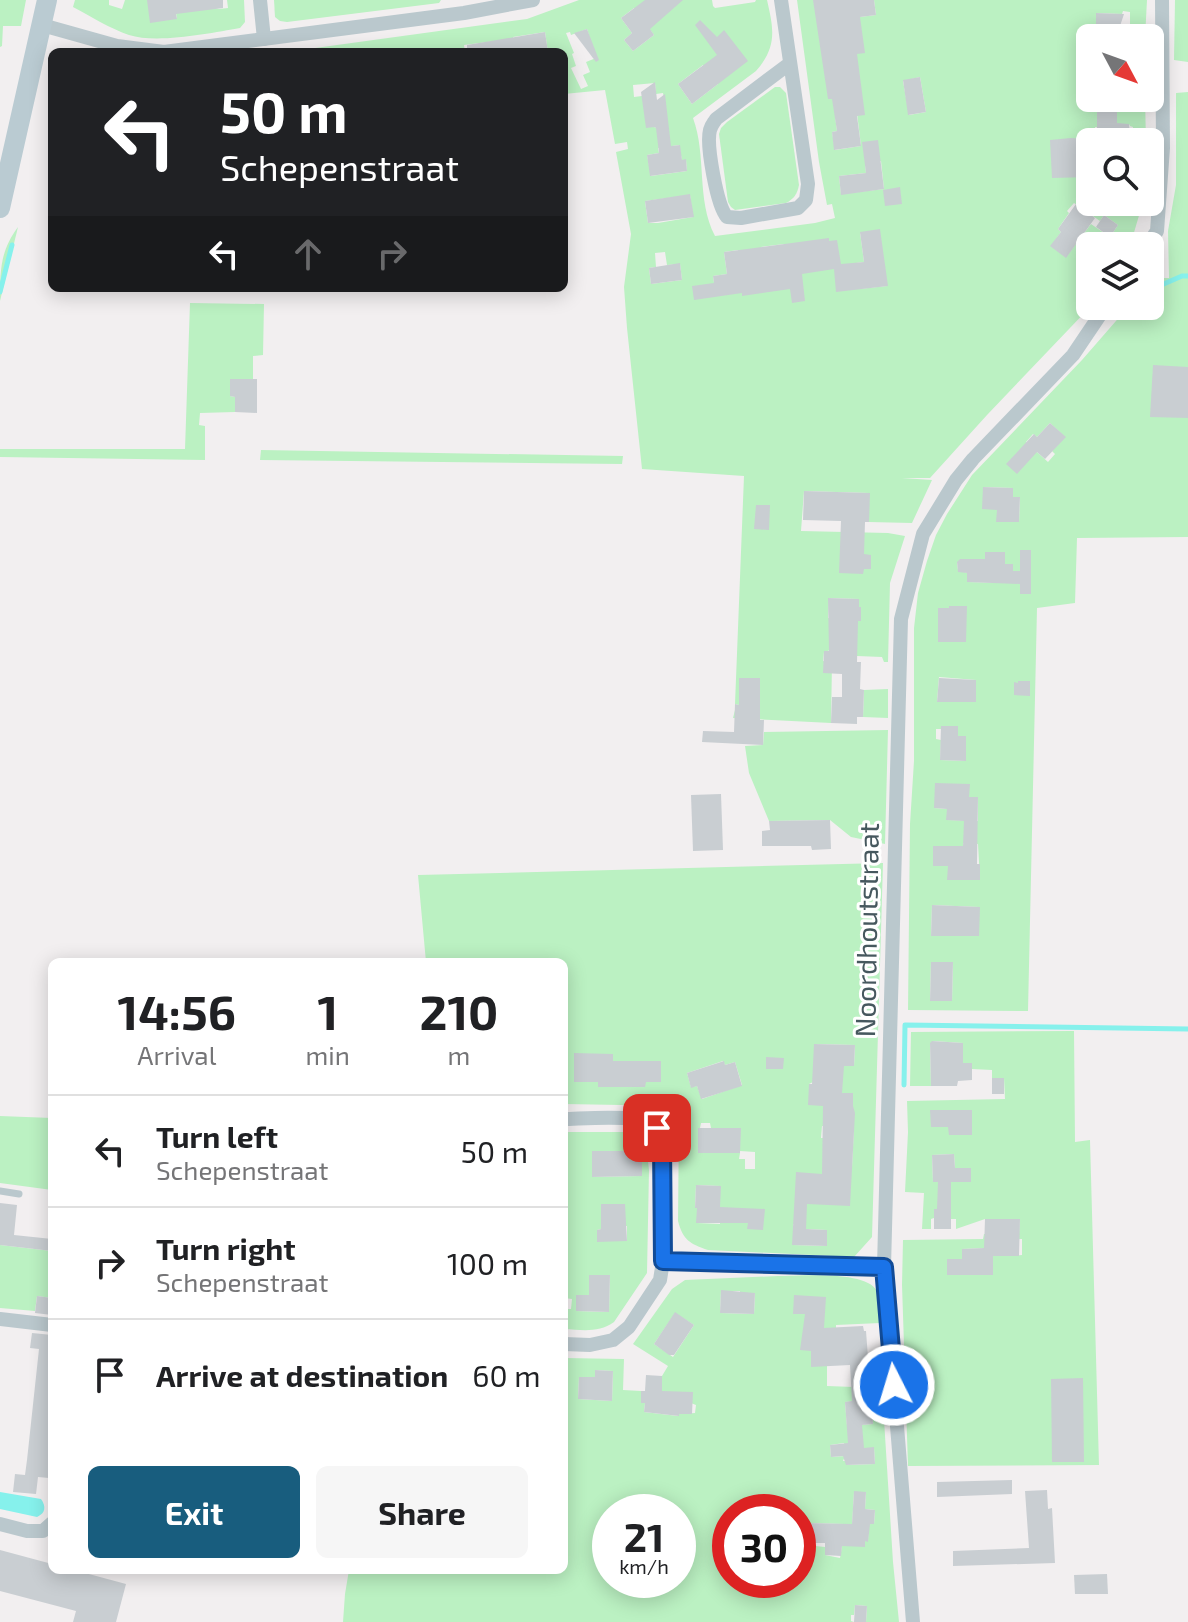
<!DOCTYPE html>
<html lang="en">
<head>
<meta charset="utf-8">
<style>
	:root { --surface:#fff; --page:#f6f6f6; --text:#202124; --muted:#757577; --line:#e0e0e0; --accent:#185d7e }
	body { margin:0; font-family:"Exo 2",sans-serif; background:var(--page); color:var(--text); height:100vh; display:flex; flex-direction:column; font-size:30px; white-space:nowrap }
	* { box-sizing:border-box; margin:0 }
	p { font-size:26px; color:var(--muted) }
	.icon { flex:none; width:44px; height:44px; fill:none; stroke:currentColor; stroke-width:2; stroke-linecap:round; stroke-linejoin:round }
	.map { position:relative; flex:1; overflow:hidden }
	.details { position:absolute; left:48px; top:958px; width:520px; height:616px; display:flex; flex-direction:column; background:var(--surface); border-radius:12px; box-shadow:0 4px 20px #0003 }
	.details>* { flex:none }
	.banner { position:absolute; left:48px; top:48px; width:520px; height:244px; border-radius:12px; box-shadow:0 4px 20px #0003; background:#202124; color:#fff; overflow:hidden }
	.needle { width:52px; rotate:131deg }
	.tools { position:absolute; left:1076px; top:24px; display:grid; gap:16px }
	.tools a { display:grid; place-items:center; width:88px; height:88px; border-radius:12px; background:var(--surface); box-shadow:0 4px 20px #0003; font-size:40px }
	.speed { position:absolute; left:592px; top:1494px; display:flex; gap:16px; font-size:40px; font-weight:700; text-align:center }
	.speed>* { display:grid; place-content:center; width:104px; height:104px; border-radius:50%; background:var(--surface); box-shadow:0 4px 20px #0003; line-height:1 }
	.speed small { font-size:20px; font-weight:400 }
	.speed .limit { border:12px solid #d22; background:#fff; color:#111 }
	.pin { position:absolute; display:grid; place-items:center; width:68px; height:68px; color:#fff; margin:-34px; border-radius:16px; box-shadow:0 4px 12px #0006 }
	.me { position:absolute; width:88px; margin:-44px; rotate:355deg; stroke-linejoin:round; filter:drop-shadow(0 0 6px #0008) }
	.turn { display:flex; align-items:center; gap:28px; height:168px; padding:0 40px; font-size:36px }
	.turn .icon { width:104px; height:104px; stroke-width:2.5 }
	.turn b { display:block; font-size:56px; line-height:68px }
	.lanes { display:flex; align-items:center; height:76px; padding:0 40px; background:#0003; justify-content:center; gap:40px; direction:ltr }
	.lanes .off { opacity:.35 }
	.eta { display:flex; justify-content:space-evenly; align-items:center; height:136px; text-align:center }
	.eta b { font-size:48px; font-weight:700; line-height:56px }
	.action { display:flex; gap:16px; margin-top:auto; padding:16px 40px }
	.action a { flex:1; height:92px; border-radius:12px; background:var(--accent); color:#fff; font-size:32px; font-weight:700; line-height:92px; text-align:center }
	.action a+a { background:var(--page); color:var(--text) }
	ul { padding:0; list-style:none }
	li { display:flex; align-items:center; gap:24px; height:112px; padding:0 40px; border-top:2px solid var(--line) }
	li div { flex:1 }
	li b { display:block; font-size:30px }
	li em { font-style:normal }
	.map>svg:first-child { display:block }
	.green { fill:#bbf1c2; fill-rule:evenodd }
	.water { fill:#86f1ec }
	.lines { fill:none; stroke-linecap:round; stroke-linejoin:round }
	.stream { stroke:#86f1ec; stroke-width:5 }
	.building { fill:#c9ced2 }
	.service { stroke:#bac8cd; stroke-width:7 }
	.minor { stroke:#bac8cd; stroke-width:14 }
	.secondary { stroke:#bacbd2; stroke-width:20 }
	.route-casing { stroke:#114b97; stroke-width:20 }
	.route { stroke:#1a73e8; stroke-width:14 }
	.labels { text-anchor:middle; stroke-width:6; stroke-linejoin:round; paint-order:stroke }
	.street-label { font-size:28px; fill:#46585e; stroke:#fff }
</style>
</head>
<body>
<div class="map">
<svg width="1188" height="1622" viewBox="0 0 1188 1622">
	<rect width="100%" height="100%" fill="#f2eff0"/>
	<g class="green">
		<path d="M0 0H26L21 26H3L2 46 0 47Z"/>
		<path d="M75 0H109V5L122 9 125 0H151L177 19 174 0 219 9 228 8 227 0H244L245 22 240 28C211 33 157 44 129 35 111 29 90 16 73 7Z"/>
		<path d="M274 0H441L439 3 287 22 280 21 275 17Z"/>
		<path d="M579 0H712L713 6 715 8 755 2 756 0H767C774 30 777 47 756 71L693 118C707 156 696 199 715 236L815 223 835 218 832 204 827 205 819 162 797 0H817L860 17 876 15 874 0H1147L1145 38H1117V27L1120 24H1130V12L1123 11 1122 14 1097 13 1096 24H1088L1090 72 1088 73 1087 88 1090 89V98H1145L1146 142H1090V202H1143L1130 246H1123L1110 237 1104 246H1090L1091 306 987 415 930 478H902L932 480 912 523 869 522V493L804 491 801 531 888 533 905 536 890 583 888 662H884L882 657 857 656V642L824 652 823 661 832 662 831 723 733 718 735 710H748L739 698V705L735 704 744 476 642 469 627 328 624 287 631 234 616 152 628 149 627 142 615 144 605 90 564 94V52H548L545 32 513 37 515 52 495 41 464 45 465 52H437V49L418 52H286L527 19ZM634 8 654 35 633 51 624 40 632 33 621 18ZM587 29 596 58 586 62 590 72 583 75 588 86 581 89 571 68 576 66 572 54 574 53 566 33 570 32 571 35ZM703 65 718 84 692 104 678 84ZM920 77 926 112 909 115 903 81ZM655 83 656 94 663 93 665 104 663 127 655 128 642 96 634 97 633 85ZM1099 107 1116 108V124H1129L1130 126 1133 127V133L1116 136H1095V127H1098L1097 109ZM857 113 861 146 835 150 832 132 837 131 835 116ZM679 145 682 160H686L687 171 651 176 647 155 659 153 658 148ZM881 161 884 189 841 194 839 176 866 173 865 163ZM690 195 693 217 658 223H648L645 201ZM1074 203 1100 221 1104 215 1118 225 1110 237 1091 224 1066 257 1051 246 1061 232 1058 229 1069 213 1067 211ZM860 232 887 286 859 289 856 263 864 262ZM784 244 791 289 764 270 761 247ZM738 250 744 292 716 296 713 276 727 274 724 252ZM665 252 667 265 680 264 682 280 651 284 649 268 656 267 655 253ZM829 598 859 599V607L861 608V620L828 618Z"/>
		<path d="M1175 0H1188V62L1174 60Z"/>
		<path d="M775 87H780L786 93 799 185C797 194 795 198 786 203L735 210 731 207 728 202 719 134 721 128 727 122Z"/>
		<path d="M1188 92V537L1077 538 1075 603 1037 608 1028 1011 908 1010 910 824 914 761V628L918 593 927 561 936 535 947 514 972 475 1082 360 1129 306H1150V281L1153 278H1169L1168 231 1176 185V93ZM1050 423 1065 437 1052 451 1055 454 1048 462 1026 442 1033 434 1037 437ZM983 487 1013 488V497L1020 498 1019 522 997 521V510ZM986 552H1005V564H1013V579L1004 583 967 582V573L958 570 957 563 962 559H985ZM939 677 976 680V701L937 702ZM942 726H958V736L966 737V761L940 760 941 740 936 739V729H941ZM969 784V797H978V821L947 820V809L934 808ZM963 843 978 844 980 880 948 879V864L943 866 933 865 934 846H963ZM932 905 979 907V936H931ZM931 962H953L952 1001 930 1000Z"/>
		<path d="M18 227 0 301C0 271 0 251 18 227Z"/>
		<path d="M190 303 264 304 263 355 253 356V379L230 396 235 397V412L200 413 199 425 205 426V460L0 457V449H185Z"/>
		<path d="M261 450 623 456 622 464 260 460Z"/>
		<path d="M888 689V718L863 717 864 690Z"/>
		<path d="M888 730 885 844 851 837 830 820 769 821 749 773 745 746 763 745 764 732Z"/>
		<path d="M883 863 872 1237 854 1257 708 1250C690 1244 683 1240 678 1221L679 1117 665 1104 621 1105 564 1104V962H426L418 875ZM814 1044 855 1045 854 1066 814 1064ZM574 1054H613L574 1082ZM723 1061 725 1065 735 1062 742 1085 702 1099 697 1086 691 1087 687 1073ZM813 1082 842 1085V1093H853L852 1107 809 1084ZM701 1123H710L711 1128H740V1151L755 1152V1169H745V1159H739L740 1153H698V1128H700ZM822 1126 854 1127 852 1167 823 1166 828 1138H821ZM696 1185 720 1186V1224L697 1223V1208L695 1207ZM793 1224 806 1229 827 1230 826 1246 793 1245Z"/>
		<path d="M1074 1031 1075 1142 1090 1140 1099 1465 908 1466 902 1285 903 1240 983 1239 984 1234H1019L1020 1219H985L956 1229V1219H951L937 1209H934V1218L931 1219V1229H922L924 1193 905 1192 908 1132 907 1101 1005 1099 1004 1078H992V1070L972 1069V1063H963V1043L933 1041 930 1044 931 1086H910L911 1032ZM954 1154 955 1168 970 1181 933 1182 932 1155ZM986 1240 1022 1239V1255L1006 1256 993 1250V1274L962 1259V1249L985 1248Z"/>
		<path d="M0 1116 52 1118V1190L0 1183Z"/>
		<path d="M564 1132H623L632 1134 647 1152 649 1170 647 1273 614 1322C599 1333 582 1330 564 1329V1309H571L572 1299 564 1298ZM593 1151H630V1160H642L641 1176 592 1177ZM601 1204H625L623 1226H627V1241H597V1230L601 1229ZM590 1275H610L609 1312 576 1311 577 1295H589Z"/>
		<path d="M0 1245 52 1251V1298L37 1296 35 1311 0 1308Z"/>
		<path d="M778 1276C801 1276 866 1270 877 1291 882 1300 880 1314 880 1323L836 1325V1339L827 1366V1386L882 1388 893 1562 899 1622H866L867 1606 855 1605 854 1615H851V1621L854 1622H343L345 1594 349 1570H564V1358L624 1359 623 1390 641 1391V1403H645L644 1412 678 1416 679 1414 695 1413 696 1405 662 1392V1376L668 1366 633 1344 672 1289 685 1280ZM721 1291H740V1296L744 1293H755L754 1314 720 1313ZM675 1313 694 1325 673 1357 654 1344ZM595 1370 613 1371 612 1401 578 1399 579 1377H595ZM871 1400 873 1424 847 1426 845 1402ZM844 1443 845 1448H874L875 1464 846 1465V1461H843L845 1456 831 1457 830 1445ZM854 1492H866L865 1509 875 1510 874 1524H869L868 1541H865V1546H842L840 1558 825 1555V1547L806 1545 807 1523 844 1524 852 1526ZM610 1512H678V1580H610ZM730 1512H798V1580H730Z"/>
	</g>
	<path class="water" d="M0 1492 41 1499C46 1506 46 1513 37 1517L0 1509Z"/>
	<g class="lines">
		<g class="stream">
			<path d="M1150 290 1182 276H1188"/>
			<path d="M0 292 12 245"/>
			<path d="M1124 309 1128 306"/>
			<path d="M904 1085 905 1025 1188 1029"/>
		</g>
	</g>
	<g class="building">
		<path d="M147 0H223V8L176 14 177 19 150 23Z"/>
		<path d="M645 0H683L650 29 654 35 633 51 624 40 632 33 621 18Z"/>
		<path d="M813 0H874L876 15 860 17 865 53 857 54 865 115 857 116 861 146 834 150 832 132 837 131 832 99H828Z"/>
		<path d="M1096 13 1124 14 1116 38H1088V24H1096Z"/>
		<path d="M700 20 717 37 724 30 748 61 692 104 678 84 717 55 695 25Z"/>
		<path d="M587 29 599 60 596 62 574 33Z"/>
		<path d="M545 32 548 52H467V45Z"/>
		<path d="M920 77 926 112 908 115 903 80Z"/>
		<path d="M655 82 657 100 665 94 671 146 680 145 682 160 686 159 687 171 650 176 647 155 659 153 656 128 654 127 646 128 641 92Z"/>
		<path d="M1097 107 1117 108V123L1129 124 1130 136H1097Z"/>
		<path d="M1071 138 1088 139 1090 177 1052 178 1050 140Z"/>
		<path d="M878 140 884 189 841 195 839 176 866 173 862 142Z"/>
		<path d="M900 187 902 204 885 206 883 190Z"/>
		<path d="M690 194 694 217 648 223 645 201Z"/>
		<path d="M1076 204 1095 218 1066 258 1050 246 1061 232 1058 229Z"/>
		<path d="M1104 215 1118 225 1110 237 1096 227Z"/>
		<path d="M880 229 888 286 836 292 834 269 802 274 805 301 792 303 790 289 742 296V293L694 300 692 286 714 283 713 276 727 274 724 252 829 238V241L837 240 841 264 864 262 860 232Z"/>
		<path d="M680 263 682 280 651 284 649 268Z"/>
		<path d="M1153 365 1188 367V418L1150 417Z"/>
		<path d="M230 379H257V413L235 412V397L230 396Z"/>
		<path d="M1050 423 1066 437 1045 459 1037 452 1017 474 1006 464 1034 434 1037 437Z"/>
		<path d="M983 487 1013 488V497H1020L1019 522H996L997 510 982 509Z"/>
		<path d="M804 491 870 493 869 522H865L864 554 871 555V569H864L863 574 839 573 841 521 803 520Z"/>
		<path d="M756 505H770L769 530 754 529Z"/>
		<path d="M1020 550H1031V594H1020V584L967 582V573L958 572 957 562 960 559H985V552H1005V564H1013V571H1020Z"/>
		<path d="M828 598 859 599V607H861V621H858L857 662H861L860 689 864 690 863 717H857V724L831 723 832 697H842V674L823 673 824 651H829Z"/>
		<path d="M949 606H967L966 642H938V608H949Z"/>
		<path d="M739 678H760V720H764L763 745 702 742 703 731 734 732 735 704 739 705Z"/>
		<path d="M939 678 976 680V702H937Z"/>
		<path d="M1018 681H1030V696L1014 695V682L1018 683Z"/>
		<path d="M941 726H958V736H966V761L940 760Z"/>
		<path d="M935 783 970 784 969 797H978L977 864H980V880H947L948 866H933V846H963L964 821 946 820 947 809 934 808Z"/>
		<path d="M721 794 723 850 693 851 691 795Z"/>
		<path d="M830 820 831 849 812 850 811 846H762V831L770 830 769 821Z"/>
		<path d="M932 905 980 907 979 936H931Z"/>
		<path d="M931 962H953L952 1001H930Z"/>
		<path d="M932 1041 963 1043V1063H972V1080L958 1081 957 1086H931L930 1043Z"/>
		<path d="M814 1044 855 1045 854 1066H844L842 1093H853V1106L855 1113 850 1206 807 1204 806 1229 827 1230V1246L792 1245 796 1172 822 1174 823 1106 808 1105 809 1084H812Z"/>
		<path d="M574 1053 613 1054V1061H661V1082H646L645 1087H598V1082H574Z"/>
		<path d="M766 1057 784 1058 783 1069H766Z"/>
		<path d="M724 1061 725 1065 735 1062 742 1086 701 1099 697 1086 691 1088 687 1073Z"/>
		<rect x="992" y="1078" width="12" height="16"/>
		<path d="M930 1110H972V1135H949L948 1127H931Z"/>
		<path d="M698 1128H741L740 1153H698Z"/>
		<path d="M592 1151H631L630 1160H642V1176L592 1177Z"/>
		<path d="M954 1154 955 1168H971V1182H951V1229H934V1209H937L938 1182H933L932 1155Z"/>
		<path d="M696 1185 721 1186 720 1207 765 1209 763 1230 747 1229 748 1223H696L697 1208H695Z"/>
		<path d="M0 1203 17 1205 14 1235 52 1239V1251L0 1245Z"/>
		<path d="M601 1204H625L627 1241 597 1242V1230L601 1229Z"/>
		<path d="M985 1219H1020L1019 1256H993V1275H947V1259H962V1249L984 1248Z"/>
		<path d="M589 1275H610L609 1312 576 1311V1295H589Z"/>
		<path d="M721 1290 755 1293 754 1314 720 1313Z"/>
		<path d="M794 1295 826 1297 824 1328 863 1326 864 1331H866L873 1424 862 1425 864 1448 874 1447 875 1464 846 1465 843 1456 831 1457 830 1445 848 1443 845 1402 852 1401 850 1365 811 1367V1351L800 1350 805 1314H793Z"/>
		<path d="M37 1296 52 1298V1315L35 1313Z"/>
		<path d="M675 1312 694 1325 674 1355H669L654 1344Z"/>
		<path d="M32 1333 52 1335V1458L49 1478 38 1477 36 1494 13 1492 15 1474 25 1475 27 1460 39 1349 30 1348Z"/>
		<path d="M595 1370 613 1371 612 1401 578 1399 579 1377H595Z"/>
		<path d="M646 1375 662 1376V1391L693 1392 692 1414H679V1416L644 1412 645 1403H641V1391H645Z"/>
		<path d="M1083 1378 1084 1462H1052L1051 1379Z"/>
		<path d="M1012 1480V1494L937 1497V1482Z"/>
		<path d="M1047 1490 1048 1509 1052 1508 1055 1563 953 1566V1551L1029 1548 1025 1491Z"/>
		<path d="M854 1491 866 1492 865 1509 875 1510 874 1524H870L868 1542 865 1541V1547L842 1546 841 1556 825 1555V1543H806L807 1523 852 1524Z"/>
		<path d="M0 1550 52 1564V1570H74L126 1584 116 1622H73L76 1611 0 1591Z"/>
		<path d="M1107 1574 1108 1594H1075L1074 1575Z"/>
		<path d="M855 1605 867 1606 866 1622H854Z"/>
	</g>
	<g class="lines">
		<path class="service" d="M0 1191 19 1194"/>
		<g class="minor">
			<path d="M260 0 264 39"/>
			<path d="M781 0 808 184 806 200 798 208 741 218 727 217C717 206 706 145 710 130 712 124 713 124 716 119L789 64"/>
			<path d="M42 25 117 46 164 52 464 13 533 0"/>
			<path d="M1147 246 1157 231 1163 148 1162 0"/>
			<path d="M564 1119C583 1119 646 1112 658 1129 660 1132 660 1137 662 1141L663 1261"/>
			<path d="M0 1319 52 1325"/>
			<path d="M564 1344 590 1345 613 1340 629 1327 660 1280 663 1261 884 1267"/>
			<path d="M0 1524 27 1531H43L52 1523"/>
			<path d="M913 1622 884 1267 901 619 923 534 956 480 973 459 1073 355 1106 306"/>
		</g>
		<path class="secondary" d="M0 208 47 0"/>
	</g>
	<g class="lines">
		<g class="route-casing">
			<path id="route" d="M657 1128 662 1141 663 1261 884 1267 894 1385"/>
		</g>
		<use href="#route" class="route"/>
	</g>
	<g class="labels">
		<g class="street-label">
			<text transform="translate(867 930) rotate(-89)" y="10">Noordhoutstraat</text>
		</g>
	</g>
</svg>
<div class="tools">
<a><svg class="needle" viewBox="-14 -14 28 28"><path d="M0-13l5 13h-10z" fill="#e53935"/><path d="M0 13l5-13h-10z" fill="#757577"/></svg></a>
<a><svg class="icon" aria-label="search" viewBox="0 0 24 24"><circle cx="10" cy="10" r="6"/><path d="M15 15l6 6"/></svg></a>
<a><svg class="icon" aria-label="layers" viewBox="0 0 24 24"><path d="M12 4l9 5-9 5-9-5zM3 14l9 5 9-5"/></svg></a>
</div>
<div class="speed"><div>21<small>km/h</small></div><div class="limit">30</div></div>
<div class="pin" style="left:657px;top:1128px;background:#d93025"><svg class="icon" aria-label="arrive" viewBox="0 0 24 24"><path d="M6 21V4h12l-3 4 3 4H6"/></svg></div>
<svg class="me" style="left:894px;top:1385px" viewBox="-20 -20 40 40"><circle r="17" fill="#1a73e8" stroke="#fff" stroke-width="3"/><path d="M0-11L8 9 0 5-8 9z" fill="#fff"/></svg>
<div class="banner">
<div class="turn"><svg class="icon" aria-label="left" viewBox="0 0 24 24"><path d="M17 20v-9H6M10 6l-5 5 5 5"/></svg><div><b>50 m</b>Schepenstraat</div></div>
<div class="lanes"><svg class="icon" aria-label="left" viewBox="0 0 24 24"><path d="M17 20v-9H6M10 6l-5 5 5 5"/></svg><svg class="icon off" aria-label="ahead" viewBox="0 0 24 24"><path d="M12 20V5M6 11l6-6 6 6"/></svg><svg class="icon off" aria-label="right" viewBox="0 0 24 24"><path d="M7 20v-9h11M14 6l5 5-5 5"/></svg></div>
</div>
<section class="details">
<div class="eta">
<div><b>14:56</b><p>Arrival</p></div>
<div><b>1</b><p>min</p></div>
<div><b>210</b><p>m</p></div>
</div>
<ul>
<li><svg class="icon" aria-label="left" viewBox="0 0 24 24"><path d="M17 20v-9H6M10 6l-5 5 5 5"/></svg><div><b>Turn left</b><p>Schepenstraat</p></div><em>50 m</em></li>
<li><svg class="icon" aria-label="right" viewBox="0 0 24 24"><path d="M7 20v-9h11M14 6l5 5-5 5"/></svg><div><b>Turn right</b><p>Schepenstraat</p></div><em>100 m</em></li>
<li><svg class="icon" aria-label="arrive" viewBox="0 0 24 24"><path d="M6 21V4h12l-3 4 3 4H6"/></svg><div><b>Arrive at destination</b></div><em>60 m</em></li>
</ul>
<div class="action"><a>Exit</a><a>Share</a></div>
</section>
</div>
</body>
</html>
